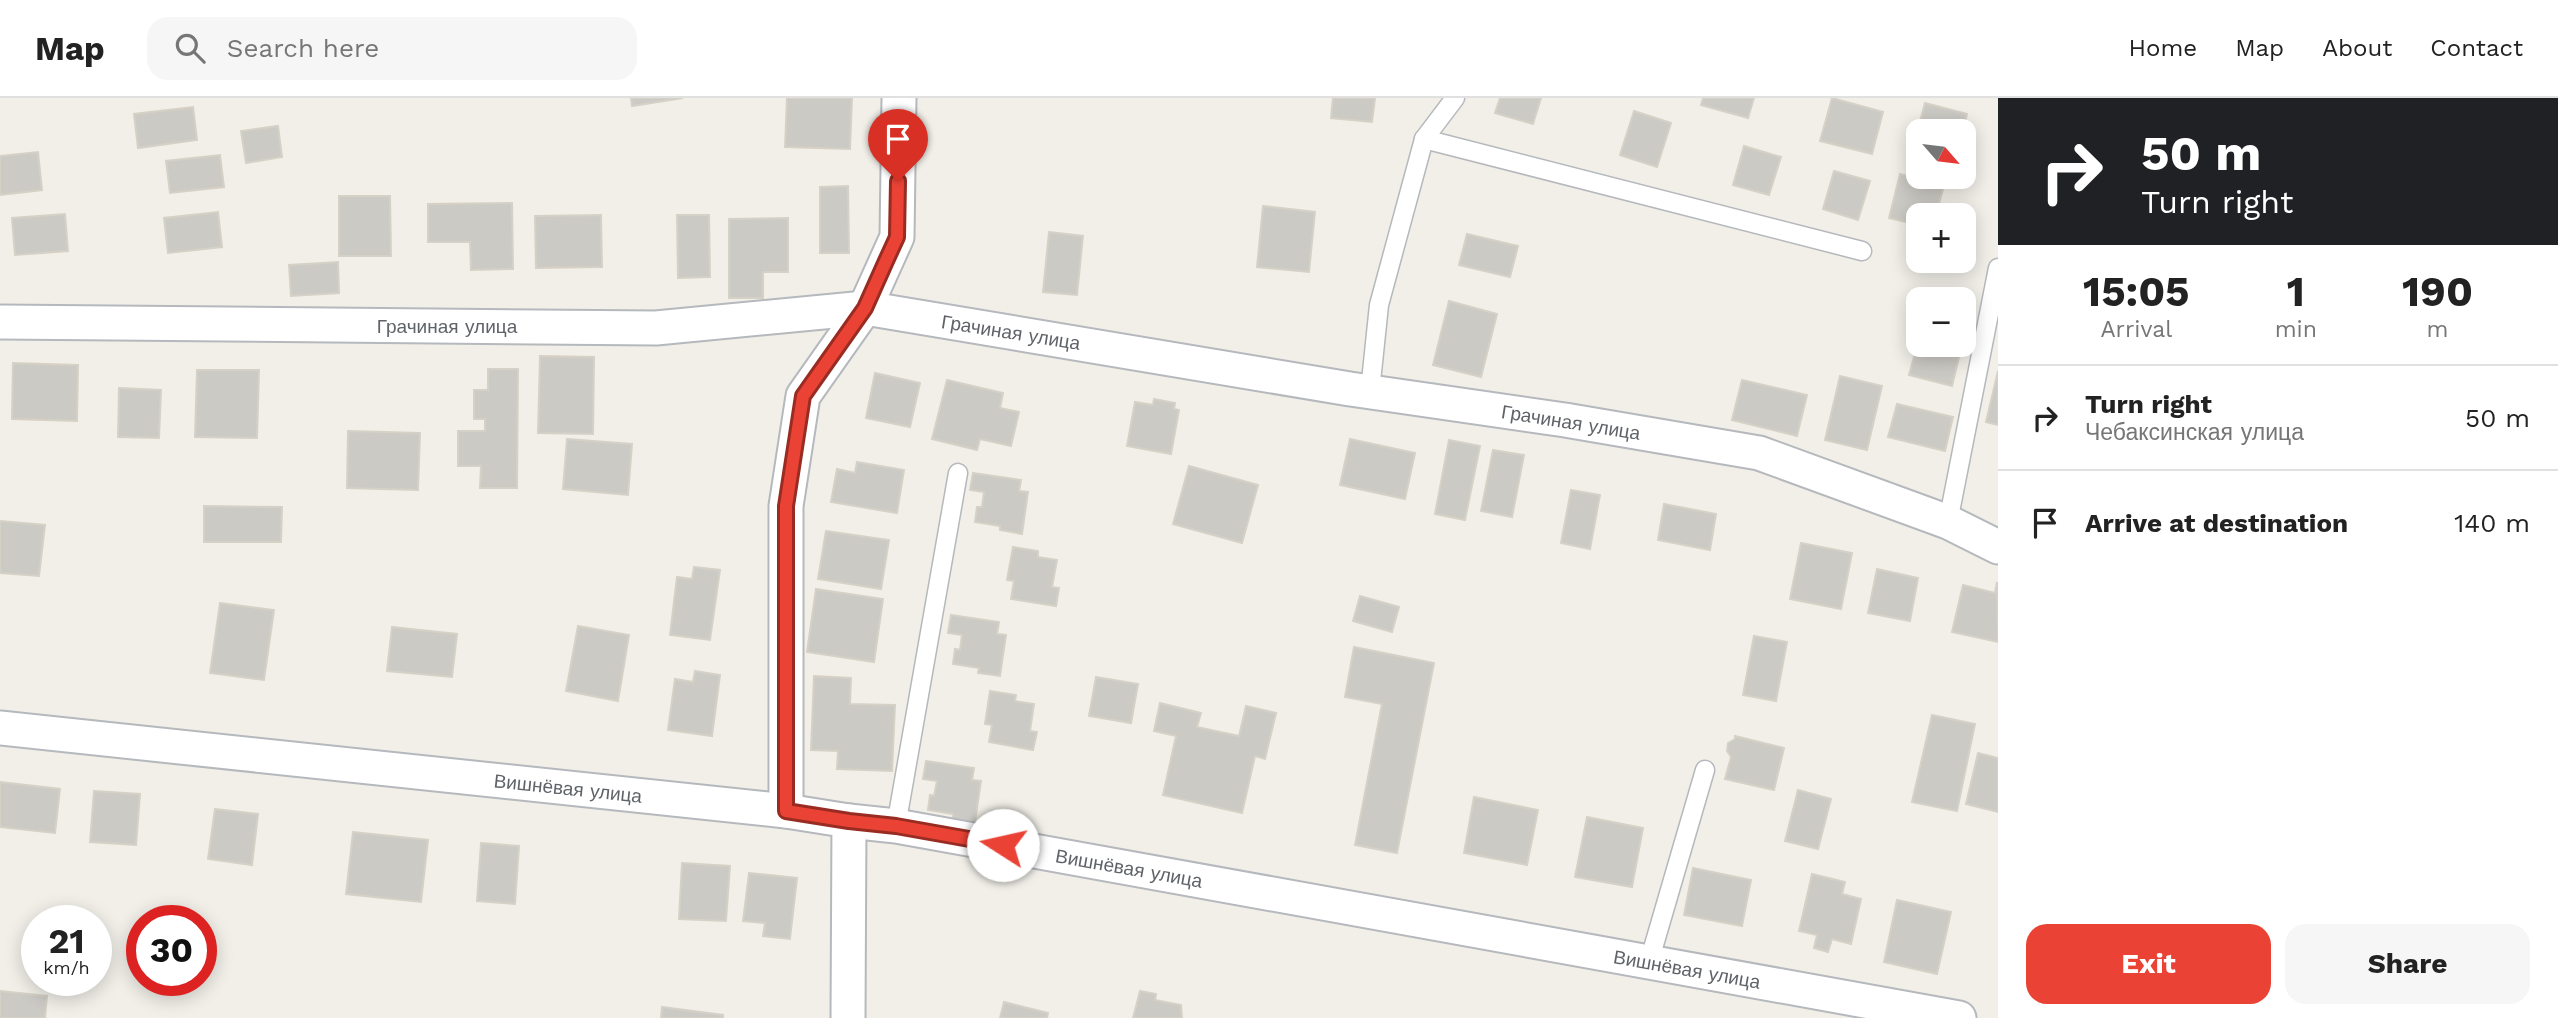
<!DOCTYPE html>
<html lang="en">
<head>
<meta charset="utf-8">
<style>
	:root { --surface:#fff; --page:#f6f6f6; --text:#222; --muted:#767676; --line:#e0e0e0; --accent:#ea4335 }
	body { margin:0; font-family:"Work Sans",sans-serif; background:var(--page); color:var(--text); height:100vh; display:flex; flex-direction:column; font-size:26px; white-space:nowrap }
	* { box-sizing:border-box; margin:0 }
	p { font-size:23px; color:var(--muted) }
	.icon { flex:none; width:38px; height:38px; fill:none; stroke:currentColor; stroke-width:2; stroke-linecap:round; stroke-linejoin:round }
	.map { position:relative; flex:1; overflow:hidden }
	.panel { display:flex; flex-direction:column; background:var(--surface); width:560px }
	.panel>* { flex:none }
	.banner { background:#202124; color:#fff; overflow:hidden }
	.needle { width:46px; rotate:118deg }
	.tools { position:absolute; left:1906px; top:21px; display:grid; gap:14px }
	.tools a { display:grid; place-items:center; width:70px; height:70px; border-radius:14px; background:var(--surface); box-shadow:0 4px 18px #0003; font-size:35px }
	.speed { position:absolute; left:21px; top:807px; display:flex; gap:14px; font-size:35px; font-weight:700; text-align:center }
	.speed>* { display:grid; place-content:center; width:91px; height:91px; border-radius:50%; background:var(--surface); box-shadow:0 4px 18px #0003; line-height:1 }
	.speed small { font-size:18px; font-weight:400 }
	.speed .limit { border:10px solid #d22; background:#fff; color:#111 }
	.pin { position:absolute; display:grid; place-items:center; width:60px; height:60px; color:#fff; margin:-72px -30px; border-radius:50% 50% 50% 0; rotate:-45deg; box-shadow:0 0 7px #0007 }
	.pin .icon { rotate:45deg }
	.me { position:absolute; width:77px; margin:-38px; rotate:280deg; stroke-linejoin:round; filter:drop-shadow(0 0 5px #0008) }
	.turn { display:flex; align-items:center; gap:24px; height:147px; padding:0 28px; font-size:32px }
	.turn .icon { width:91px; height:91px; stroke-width:2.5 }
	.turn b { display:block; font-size:49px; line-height:60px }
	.eta { display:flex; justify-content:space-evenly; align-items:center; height:119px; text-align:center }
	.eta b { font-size:42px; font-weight:700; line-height:49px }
	.primary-button { display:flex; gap:14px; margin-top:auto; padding:14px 28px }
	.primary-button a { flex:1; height:80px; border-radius:21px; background:var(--accent); color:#fff; font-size:28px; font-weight:700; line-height:80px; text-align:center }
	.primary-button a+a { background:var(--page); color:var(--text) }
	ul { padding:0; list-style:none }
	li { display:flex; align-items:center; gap:21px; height:105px; padding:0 28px; border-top:2px solid var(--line) }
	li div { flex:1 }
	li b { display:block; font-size:26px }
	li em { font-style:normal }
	header { display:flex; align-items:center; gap:42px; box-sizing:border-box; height:98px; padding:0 35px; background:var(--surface); border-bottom:2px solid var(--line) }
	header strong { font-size:33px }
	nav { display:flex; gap:38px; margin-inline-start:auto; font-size:24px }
	.search { width:490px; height:63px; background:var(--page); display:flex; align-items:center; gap:18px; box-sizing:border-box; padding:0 24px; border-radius:21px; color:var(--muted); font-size:26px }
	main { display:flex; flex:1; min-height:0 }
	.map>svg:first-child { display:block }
	.building { fill:#cccac5; stroke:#d6d1c6; stroke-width:2 }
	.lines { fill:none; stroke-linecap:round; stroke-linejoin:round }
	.service-casing { stroke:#b5b8bc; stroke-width:21 }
	.minor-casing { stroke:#b5b8bc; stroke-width:37 }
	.service { stroke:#fff; stroke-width:18 }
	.minor { stroke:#fff; stroke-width:33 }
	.route-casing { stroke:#982c22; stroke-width:18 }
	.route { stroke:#ea4335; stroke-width:12 }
	.labels { text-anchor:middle; stroke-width:5; stroke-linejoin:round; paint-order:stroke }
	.street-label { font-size:19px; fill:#5f6368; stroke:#fff }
</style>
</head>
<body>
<header>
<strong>Map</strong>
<div class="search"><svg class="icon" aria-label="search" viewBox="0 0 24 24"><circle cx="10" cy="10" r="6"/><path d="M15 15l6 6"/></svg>Search here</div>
<nav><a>Home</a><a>Map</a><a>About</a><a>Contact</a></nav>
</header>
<main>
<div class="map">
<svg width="1998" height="920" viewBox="0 0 1998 920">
	<rect width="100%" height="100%" fill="#f1efe8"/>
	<g class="building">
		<path d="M631 0H683L632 8Z"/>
		<path d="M787 0H852L850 51 785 49Z"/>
		<path d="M1333 0H1375L1372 24 1331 20Z"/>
		<path d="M1500 0H1541L1533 26 1495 15Z"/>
		<path d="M1703 0H1754L1748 20 1701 7Z"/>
		<path d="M1832 0 1883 14 1872 56 1820 43Z"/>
		<path d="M1925 5 1967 16 1963 33H1918V51L1913 50Z"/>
		<path d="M193 9 197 42 138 50 134 16Z"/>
		<path d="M1634 13 1671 25 1657 69 1620 57Z"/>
		<path d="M278 28 282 59 246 65 241 33Z"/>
		<path d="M1744 48 1781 59 1769 97 1733 87Z"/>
		<path d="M38 54 42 92 0 97V58Z"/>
		<path d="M220 57 224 89 170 95 166 63Z"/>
		<path d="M1834 73 1870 83 1858 122 1823 111Z"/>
		<path d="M1900 76 1944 87 1936 117H1918V127L1889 120Z"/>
		<path d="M848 88 849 155H820V89Z"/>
		<path d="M339 98H390L391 158H339Z"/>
		<path d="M512 105 513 171 471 172 470 144H428V106Z"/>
		<path d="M1263 108 1315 114 1309 174 1257 169Z"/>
		<path d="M218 114 222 149 168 155 164 120Z"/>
		<path d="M65 116 68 153 15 157 12 120Z"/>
		<path d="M601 117 602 169 536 170 535 118Z"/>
		<path d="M677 117H709L710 179 678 180Z"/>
		<path d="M788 120V174H763V200H729V121Z"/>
		<path d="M1049 134 1083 138 1077 197 1043 194Z"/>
		<path d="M1467 136 1518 148 1510 179 1459 167Z"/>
		<path d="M338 164 339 195 291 198 289 167Z"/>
		<path d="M1449 203 1497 216 1481 279 1433 267Z"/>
		<path d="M1918 244V247H1962L1952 288 1909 277Z"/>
		<path d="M540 258 594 259 593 336 538 335Z"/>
		<path d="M13 265 78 267 77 323 12 321Z"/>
		<path d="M488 271H518L517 390H480L481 368H458V333H485V321H474V292H488Z"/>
		<path d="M197 272H259L257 340 195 339Z"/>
		<path d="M1998 273V327L1986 324Z"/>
		<path d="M875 275 920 285 910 329 866 320Z"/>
		<path d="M1840 278 1882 288 1867 352 1825 342Z"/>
		<path d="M947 282 1003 295 1000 310 1019 314 1011 348 980 341 977 352 932 341Z"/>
		<path d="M1742 282 1807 297 1797 338 1732 322Z"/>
		<path d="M119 290 161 292 159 340 118 339Z"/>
		<path d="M1154 301 1175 305 1174 311 1179 312 1171 356 1127 348 1135 304 1153 307Z"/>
		<path d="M1897 306 1953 319 1945 353 1888 339Z"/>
		<path d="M348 333 420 335 418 392 347 390Z"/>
		<path d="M567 341 632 346 628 397 563 391Z"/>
		<path d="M1350 341 1415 355 1405 401 1340 387Z"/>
		<path d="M1449 342 1480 348 1465 422 1435 416Z"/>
		<path d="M1493 352 1524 357 1512 419 1481 413Z"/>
		<path d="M857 364 904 372 897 415 831 404 837 371 855 375Z"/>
		<path d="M1189 368 1258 387 1242 445 1173 426Z"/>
		<path d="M973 375 1021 382 1019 393 1028 394 1022 436 1000 432V428L975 424 977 409H982L984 394 970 392Z"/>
		<path d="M1571 392 1600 397 1590 451 1561 445Z"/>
		<path d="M1664 406 1716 416 1710 452 1658 442Z"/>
		<path d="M204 408 282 409 281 444H204Z"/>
		<path d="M0 423 45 427 39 478 0 475Z"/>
		<path d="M826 433 889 442 881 491 818 481Z"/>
		<path d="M1801 445 1852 455 1841 511 1790 501Z"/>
		<path d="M1013 449 1038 453V459L1057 462 1052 489 1059 490 1056 508 1011 501 1014 483 1007 482Z"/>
		<path d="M694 469 720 472 710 542 670 537 677 479 692 481Z"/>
		<path d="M1877 471 1918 480 1910 523 1868 515Z"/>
		<path d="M1997 484 1998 544 1952 534 1963 487 1995 495Z"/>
		<path d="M816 491 883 501 874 564 807 554Z"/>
		<path d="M1360 498 1399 509 1392 534 1353 523Z"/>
		<path d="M220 505 274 512 264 582 210 575Z"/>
		<path d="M951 517 999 524 997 536 1006 537 1000 578 978 575 979 570 953 566 955 551 960 552 962 537 948 535Z"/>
		<path d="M578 528 629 537 618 603 566 593Z"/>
		<path d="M392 529 457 536 452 579 387 573Z"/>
		<path d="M1754 538 1787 544 1776 603 1743 597Z"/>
		<path d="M1354 549 1434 565 1397 755 1355 747 1382 606 1345 599Z"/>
		<path d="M695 573 720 577 712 638 668 632 675 581 693 584Z"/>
		<path d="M814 578 851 580 850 606 895 607 892 673 837 671 838 653 811 652Z"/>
		<path d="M1096 579 1138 586 1131 625 1089 618Z"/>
		<path d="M990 593 1016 597 1015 603 1034 606 1030 633 1037 634 1033 652 989 644 992 627 985 626Z"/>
		<path d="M1160 605 1201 615 1197 629 1239 638 1246 608 1276 615 1265 661 1255 658 1242 715 1163 697 1176 638 1154 633Z"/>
		<path d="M1932 617 1975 626 1957 713 1912 704Z"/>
		<path d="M1735 638 1784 650 1774 692 1725 681 1731 659 1727 653 1728 645 1735 641Z"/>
		<path d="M1978 655 1998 660V714L1966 706Z"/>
		<path d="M926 663 974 670 972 682 981 683 975 724 953 721V716L928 712 930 697 934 698 937 683 923 681Z"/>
		<path d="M0 684 60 691 55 735 0 729Z"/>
		<path d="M1798 692 1831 701 1818 751 1785 743Z"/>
		<path d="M94 693 140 696 136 747 90 744Z"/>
		<path d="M1474 699 1538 712 1527 767 1464 755Z"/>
		<path d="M215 711 258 716 252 767 208 761Z"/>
		<path d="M1587 719 1643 730 1632 789 1575 779Z"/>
		<path d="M353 734 428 742 421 804 346 796Z"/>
		<path d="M481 745 519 748 515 806 477 803Z"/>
		<path d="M682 765 730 768 726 823 679 821Z"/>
		<path d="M1693 770 1751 782 1742 828 1684 817Z"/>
		<path d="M749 775 797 780 790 841 763 838 765 825 743 823Z"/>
		<path d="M1812 776 1845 784 1842 796 1861 801 1851 846 1832 841 1828 854 1814 850 1817 837 1799 833Z"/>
		<path d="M1897 802 1951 814 1937 876 1884 864Z"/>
		<path d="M0 893 47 898 45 920H0Z"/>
		<path d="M1140 893 1156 896 1155 902 1181 907 1182 920H1133Z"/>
		<path d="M1004 904 1048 915 1047 920H1000Z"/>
		<path d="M662 909 723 917V920H661Z"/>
	</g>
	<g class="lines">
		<g class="service-casing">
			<g id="service">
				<path d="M1424 41 1862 153"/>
				<path d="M1370 293 1379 207 1424 41 1455 0"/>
				<path d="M1948 424 1998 170"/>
				<path d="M896 728 958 375"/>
				<path d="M1649 864 1705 672"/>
			</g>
		</g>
		<g class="minor-casing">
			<g id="minor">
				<path d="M0 224 656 230 865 210 1350 291 1565 322 1759 355 1948 424 1998 449"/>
				<path d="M0 630 786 713 849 723 896 728 1959 920"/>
				<path d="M786 713V408L803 298 865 210 897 139 899 0"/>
				<path d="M848 920 849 723"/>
			</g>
		</g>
		<use href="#service" class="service"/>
		<use href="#minor" class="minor"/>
	</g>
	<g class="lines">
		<g class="route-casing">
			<path id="route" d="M898 83 897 139 886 163 865 210 803 298 786 408V713L849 723 896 728 1003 747"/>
		</g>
		<use href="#route" class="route"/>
	</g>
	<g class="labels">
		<g class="street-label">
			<text x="447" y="235">Грачиная улица</text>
			<text transform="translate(1011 234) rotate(9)" y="7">Грачиная улица</text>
			<text transform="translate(1571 324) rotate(9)" y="7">Грачиная улица</text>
			<text transform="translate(568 690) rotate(6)" y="7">Вишнёвая улица</text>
			<text transform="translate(1129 770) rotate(10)" y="7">Вишнёвая улица</text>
			<text transform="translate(1687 871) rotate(10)" y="7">Вишнёвая улица</text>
		</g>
	</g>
</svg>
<div class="tools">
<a><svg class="needle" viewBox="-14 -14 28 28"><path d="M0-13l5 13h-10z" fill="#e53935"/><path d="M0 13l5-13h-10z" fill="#767676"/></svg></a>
<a>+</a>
<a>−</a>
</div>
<div class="speed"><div>21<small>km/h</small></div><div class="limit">30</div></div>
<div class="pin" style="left:898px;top:83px;background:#d93025"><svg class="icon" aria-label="arrive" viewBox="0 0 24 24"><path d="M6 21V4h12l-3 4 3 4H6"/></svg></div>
<svg class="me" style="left:1003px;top:747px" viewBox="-20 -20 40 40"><circle r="19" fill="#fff"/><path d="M0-13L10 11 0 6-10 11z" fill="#ea4335"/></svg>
</div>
<section class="panel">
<div class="banner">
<div class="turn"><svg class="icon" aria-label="right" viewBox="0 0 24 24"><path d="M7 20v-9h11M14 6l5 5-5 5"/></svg><div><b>50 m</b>Turn right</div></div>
</div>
<div class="eta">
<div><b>15:05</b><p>Arrival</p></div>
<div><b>1</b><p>min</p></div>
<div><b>190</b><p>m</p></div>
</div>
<ul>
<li><svg class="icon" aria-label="right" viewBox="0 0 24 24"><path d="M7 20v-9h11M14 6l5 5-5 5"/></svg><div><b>Turn right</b><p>Чебаксинская улица</p></div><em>50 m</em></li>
<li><svg class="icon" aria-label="arrive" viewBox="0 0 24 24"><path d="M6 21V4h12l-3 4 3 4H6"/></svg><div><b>Arrive at destination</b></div><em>140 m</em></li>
</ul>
<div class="primary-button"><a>Exit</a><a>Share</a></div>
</section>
</main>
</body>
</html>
